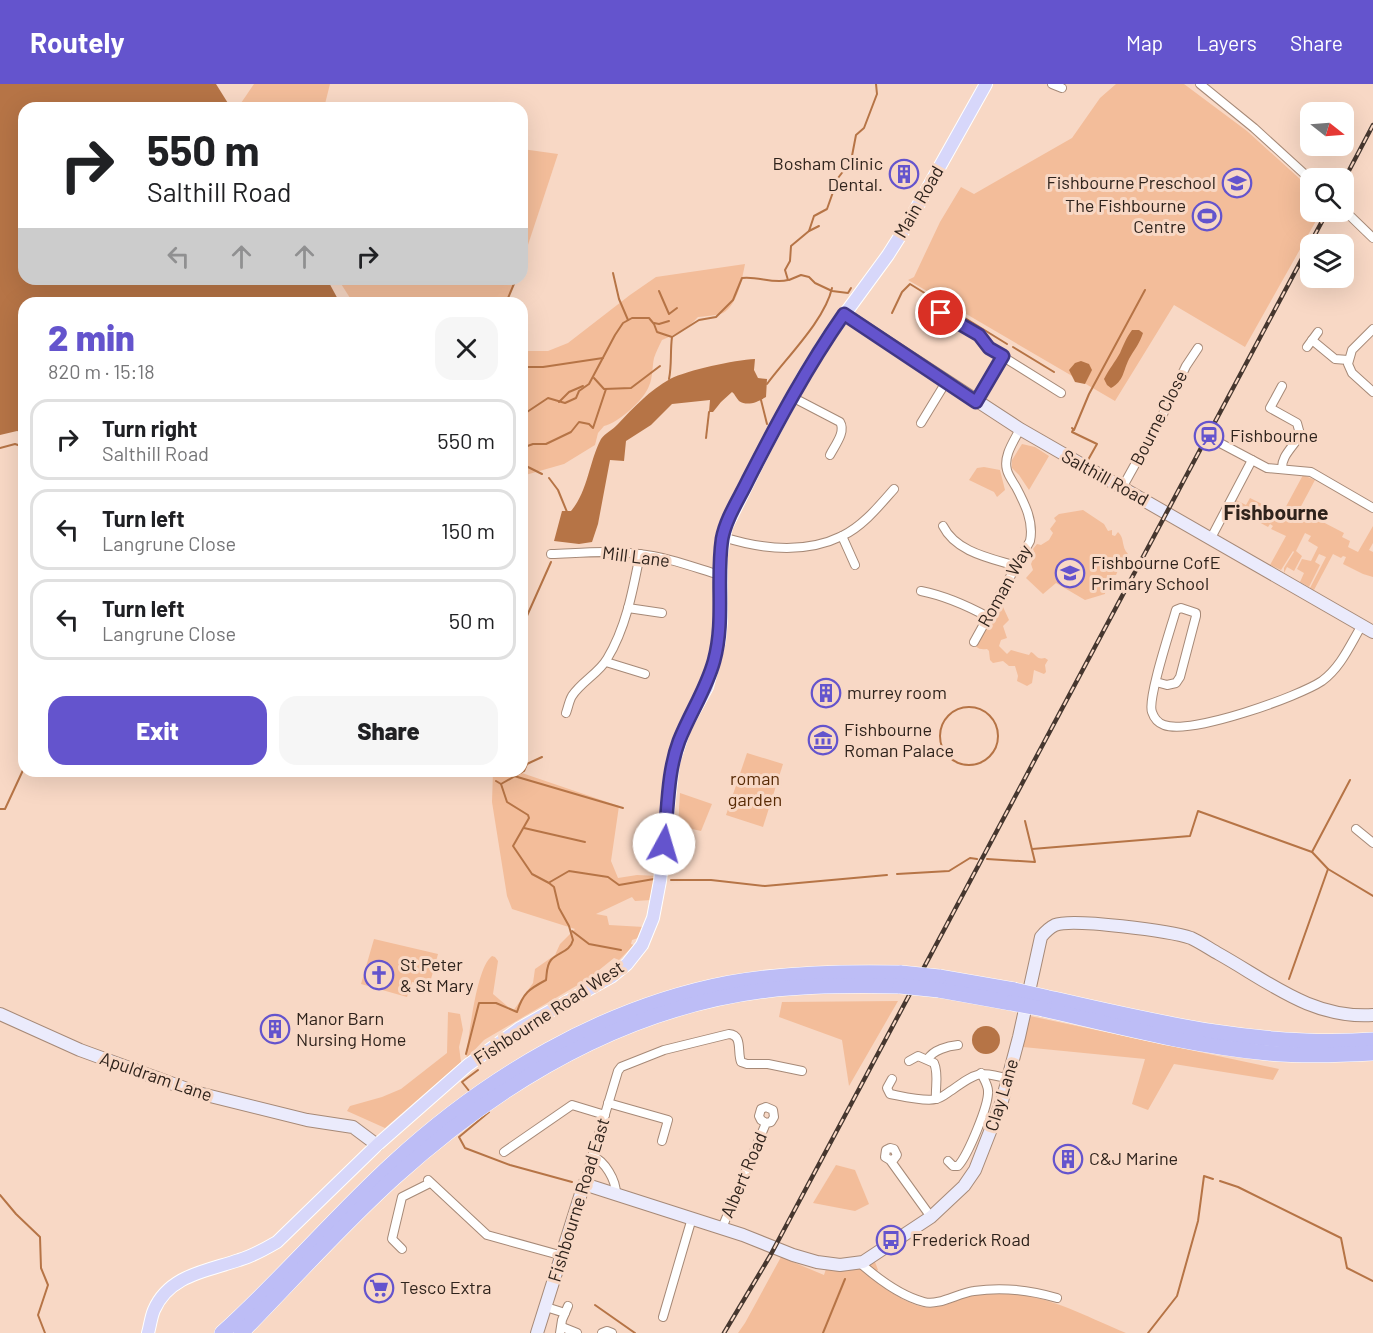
<!DOCTYPE html>
<html lang="en">
<head>
<meta charset="utf-8">
<style>
	:root { --surface:#fff; --page:#f6f6f6; --text:#202124; --muted:#757577; --line:#e0e0e0; --accent:#6454cd }
	body { margin:0; font-family:Barlow,sans-serif; background:var(--page); color:var(--text); height:100vh; display:flex; flex-direction:column; font-size:22px; white-space:nowrap }
	* { box-sizing:border-box; margin:0 }
	p { font-size:20px; color:var(--muted) }
	.icon { flex:none; width:33px; height:33px; fill:none; stroke:currentColor; stroke-width:2; stroke-linecap:round; stroke-linejoin:round }
	.map { position:relative; flex:1; overflow:hidden }
	.panel { position:absolute; left:18px; top:213px; width:510px; height:480px; display:flex; flex-direction:column; background:var(--surface); border-radius:18px; box-shadow:0 6px 24px #0002 }
	.panel>* { flex:none }
	.top-card { position:absolute; left:18px; top:18px; width:510px; height:183px; border-radius:18px; box-shadow:0 6px 24px #0002; background:#fff; color:var(--text); overflow:hidden }
	.needle { width:39px; rotate:107deg }
	.buttons { position:absolute; left:1300px; top:18px; display:grid; gap:12px }
	.buttons a { display:grid; place-items:center; width:54px; height:54px; border-radius:12px; background:var(--surface); box-shadow:0 6px 24px #0002; font-size:30px }
	.pin { position:absolute; display:grid; place-items:center; width:51px; height:51px; color:#fff; margin:-26px; border:3px solid #fff; border-radius:50%; box-shadow:0 2px 6px #0007 }
	.me { position:absolute; width:66px; margin:-33px; rotate:6deg; stroke-linejoin:round; filter:drop-shadow(0 0 4px #0008) }
	.turn { display:flex; align-items:center; gap:21px; height:126px; padding:0 30px; font-size:27px }
	.turn .icon { width:78px; height:78px; stroke-width:2.5 }
	.turn b { display:block; font-size:42px; line-height:51px }
	.lanes { display:flex; align-items:center; height:57px; padding:0 30px; background:#0003; justify-content:center; gap:30px; direction:ltr }
	.lanes .off { opacity:.35 }
	.round { display:grid; place-items:center; flex:none; width:63px; height:63px; border-radius:18px; background:var(--page) }
	.overview { display:flex; align-items:center; justify-content:space-between; height:102px; padding:0 30px }
	h1 { font-size:36px; font-weight:800; line-height:45px; color:var(--accent) }
	.button { display:flex; gap:12px; margin-top:auto; padding:12px 30px }
	.button a { flex:1; height:69px; border-radius:18px; background:var(--accent); color:#fff; font-size:24px; font-weight:800; line-height:69px; text-align:center }
	.button a+a { background:var(--page); color:var(--text) }
	ul { padding:0; list-style:none }
	li { display:flex; align-items:center; gap:18px; height:81px; margin:0 12px 9px; padding:0 18px; border:3px solid var(--line); border-radius:18px }
	li div { flex:1 }
	li b { display:block; font-size:22px }
	li em { font-style:normal }
	header { display:flex; align-items:center; gap:36px; box-sizing:border-box; height:84px; padding:0 30px; background:var(--accent); color:#fff }
	header strong { font-size:28px }
	nav { display:flex; gap:33px; margin-inline-start:auto; font-size:21px }
	.map>svg:first-child { display:block }
	.green { fill:#f3bd9a }
	.water { fill:#b67446 }
	.lines { fill:none; stroke-linecap:round; stroke-linejoin:round }
	.stream { stroke:#b67446; stroke-width:2 }
	.street-casing { stroke:#a68977; stroke-width:10 }
	.secondary-casing { stroke:#a68977; stroke-width:14 }
	.primary-casing { stroke:#fff; stroke-width:14 }
	.highway-casing { stroke:#fff; stroke-width:16 }
	.street { stroke:#fff; stroke-width:8 }
	.secondary { stroke:#ebebfc; stroke-width:12 }
	.primary { stroke:#d7d7fa; stroke-width:12 }
	.highway { stroke:#bdbdf6; stroke-width:15 }
	.rail-casing { stroke:#46372f; stroke-width:4.5 }
	.rail { stroke:#f8d8c5; stroke-width:2; stroke-dasharray:7; stroke-linecap:butt }
	.highway-bridge-casing { stroke:#fff; stroke-width:16; stroke-linecap:butt }
	.highway-bridge { stroke:#bdbdf6; stroke-width:15 }
	.route-casing { stroke:#413785; stroke-width:15 }
	.route { stroke:#6454cd; stroke-width:10 }
	.labels { text-anchor:middle; stroke-width:6; stroke-linejoin:round; paint-order:stroke }
	.poi-label { font-size:18px; fill:#2f231c; stroke:#f8d8c5; text-anchor:start }
	.street-label { font-size:18px; fill:#2f231c; stroke:#f8d8c5 }
	.park-label { font-size:18px; fill:#582b06; stroke:#f8d8c5 }
	.quarter-label { font-size:21px; font-weight:bold; fill:#2f231c; stroke:#f8d8c5 }
</style>
</head>
<body>
<header>
<strong>Routely</strong>
<nav><a>Map</a><a>Layers</a><a>Share</a></nav>
</header>
<div class="map">
<svg width="1373" height="1249" viewBox="0 0 1373 1249">
	<rect width="100%" height="100%" fill="#f8d8c5"/>
	<g class="green">
		<path d="M254 0H330L324 24H245L241 19Z"/>
		<path d="M1116 0H1184L1247 47 1311 105V128H1321L1245 263 1174 221 1115 317 908 196 914 193 940 138 961 103 974 110 1072 54 1100 14Z"/>
		<path d="M522 65 558 70 522 179Z"/>
		<path d="M745 180C742 195 738 220 723 229 716 232 705 232 698 233 688 244 676 250 662 256 659 262 656 268 654 274 652 283 653 293 649 302 644 316 618 339 604 342L598 349 595 361 564 380 522 392V267H548L568 259 630 211 656 193Z"/>
		<path d="M338 195H516L506 219H359L350 214Z"/>
		<path d="M1022 360 1035 363 1049 372 1029 406 1019 391 1012 384V376Z"/>
		<path d="M984 383 1000 386 1005 406 997 413 994 408 969 396 977 384Z"/>
		<path d="M1303 391 1315 396 1299 426 1313 434 1317 428 1322 430 1319 436 1344 449 1342 453 1350 457 1348 463 1358 468 1373 442V459L1369 466 1373 468V493L1363 490 1343 480 1346 473 1343 472 1341 474 1333 470 1314 506 1310 504 1326 473 1319 470 1315 478 1320 481 1309 503 1300 498 1304 489 1297 485 1302 475 1311 477 1318 463 1308 457 1311 452 1305 449 1296 467 1302 472 1294 487 1287 483 1284 489V484L1294 468 1293 467 1281 486 1270 481 1286 452 1271 445 1273 442 1270 440 1268 443 1257 437 1258 434 1247 429 1244 433 1241 432V429L1232 425 1236 416 1246 421 1250 414 1282 430Z"/>
		<path d="M1083 426 1104 440 1108 447 1112 446V451L1115 452 1118 448C1125 454 1121 463 1128 470L1124 475 1121 474 1117 477 1119 484 1116 491H1107L1105 510 1085 516 1056 499 1043 510 1026 494 1033 486 1031 480 1035 470 1033 465 1037 460 1041 461 1049 456 1053 449 1050 445 1056 437 1054 434 1059 430Z"/>
		<path d="M1003 523 1009 536 1003 542 1007 554 1001 556 999 562 1007 570 1011 566 1029 571 1031 568C1036 570 1036 576 1045 574L1048 576 1045 581 1046 588 1044 590 1034 586 1032 599 1027 602 1017 597 1018 592 1015 582H1009L1003 577 993 579 990 576 989 567 987 565C978 566 976 564 973 556L995 525 998 526Z"/>
		<path d="M747 669 783 680 763 743 726 731Z"/>
		<path d="M493 687H516L619 722 611 777 618 794 637 791 658 792 652 816 635 817 632 813 596 830 607 832 609 841 644 843 641 853 632 856 631 860 634 861 619 876 614 874 588 895 484 956 467 974 466 970C470 949 476 884 492 872L495 873 498 877 493 910 513 927 533 899 535 885 555 871 560 860 575 845 512 825 507 812 492 718Z"/>
		<path d="M680 709 712 720 701 747 678 742Z"/>
		<path d="M374 855 438 870 429 902 412 898 407 913 361 900Z"/>
		<path d="M898 917 849 1002 842 956 779 933 782 918Z"/>
		<path d="M448 928 460 930 463 946 459 963 461 978 385 1044 347 1027 350 1022 382 1013 401 1005 447 969Z"/>
		<path d="M1030 932 1279 985 1273 996 1174 980 1148 1026 1132 1020 1145 975 1023 963Z"/>
		<path d="M836 1081 855 1086 869 1120 855 1127 813 1119Z"/>
		<path d="M781 1173 824 1191 826 1185 842 1186 875 1178 878 1186 869 1191C879 1202 909 1221 924 1223 941 1226 957 1215 973 1211 989 1207 1006 1208 1023 1211 1057 1216 1094 1236 1126 1249H738L745 1239Z"/>
	</g>
	<g class="water">
		<path d="M0 0H216L231 24H24V195H327L340 219H24V349L17 347 0 351Z"/>
		<path d="M1132 246H1139L1143 249C1140 259 1134 266 1129 275 1123 287 1124 297 1111 304L1107 301 1104 295C1109 285 1115 278 1120 269 1124 260 1126 254 1132 246Z"/>
		<path d="M755 275 754 286 758 294 767 295 766 313C759 317 748 323 739 317 736 314 735 310 732 308L721 318 713 328H709L710 316 672 320 651 341 626 357 624 377 610 376 598 440 592 458 579 460 554 457 562 427H571C588 407 589 378 601 355 605 349 613 346 618 340 633 324 650 306 670 295 688 286 734 276 755 275Z"/>
		<path d="M1081 277 1089 280 1092 286 1085 300 1075 298 1069 286 1075 279Z"/>
		<circle cx="986" cy="956" r="14"/>
	</g>
	<g class="lines">
		<g class="stream">
			<path d="M809 147 819 142"/>
			<path d="M613 189 619 215 628 236"/>
			<path d="M789 196 801 191 809 193 815 199 832 207 848 209 851 204"/>
			<path d="M659 207 669 230 677 224"/>
			<path d="M506 219 516 195"/>
			<path d="M892 229 902 208 910 200 1007 260"/>
			<path d="M654 239 659 240 669 237"/>
			<path d="M672 253 699 236 716 233 733 216 742 194C758 192 773 200 788 196L785 186 790 177 791 162 809 147 814 132 827 125 838 94 851 77 856 51 864 44 877 10 876 0"/>
			<path d="M1013 263 1054 288"/>
			<path d="M522 283H543L603 274"/>
			<path d="M594 294 604 305 631 304 660 282"/>
			<path d="M767 300C786 274 825 236 832 204"/>
			<path d="M761 316 767 340"/>
			<path d="M559 318 569 308 583 302"/>
			<path d="M522 329 524 330 548 314 565 319 576 314 579 307 589 300 615 251 623 239 632 234H649L654 240 657 248 672 253C670 268 672 281 669 295"/>
			<path d="M1072 344 1074 346 1089 310 1145 206"/>
			<path d="M1073 346 1072 348 1097 360 1088 376"/>
			<path d="M706 354 709 328"/>
			<path d="M0 364 15 360 24 363"/>
			<path d="M522 364 533 360H546L571 348 579 338 589 340 593 344 606 305"/>
			<path d="M522 380 542 390"/>
			<path d="M549 394 558 406 567 428"/>
			<path d="M522 543 551 478"/>
			<circle cx="969" cy="652" r="29"/>
			<path d="M527 680 542 673"/>
			<path d="M514 692 623 724"/>
			<path d="M501 700 524 687 527 680 522 672"/>
			<path d="M0 725H5L24 684"/>
			<path d="M524 744 585 758"/>
			<path d="M1032 765 1190 752 1198 727 1312 768 1328 785 1373 812"/>
			<path d="M1312 768 1350 696"/>
			<path d="M987 775 1035 778 1025 737"/>
			<path d="M897 790 949 787 970 774 977 775"/>
			<path d="M671 796H711L765 802 887 791"/>
			<path d="M550 798 569 787 608 793 619 801 654 795"/>
			<path d="M572 847 589 860 621 866"/>
			<path d="M1289 895 1328 785"/>
			<path d="M466 970 479 919H496L517 928C523 909 529 905 546 896 547 890 546 882 551 876 558 868 570 868 573 856L569 842 559 824 554 803 549 799 532 790 513 762 529 734 528 731 507 718 501 700 496 697"/>
			<path d="M470 1008 462 998 478 986"/>
			<path d="M489 1028 459 1053 465 1064 510 1081 572 1098"/>
			<path d="M1220 1097 1238 1103 1341 1154 1347 1184 1373 1197"/>
			<path d="M0 1111 16 1130 40 1153 41 1184 48 1201 38 1231 45 1249"/>
			<path d="M595 1221 635 1249"/>
			<path d="M823 1249 845 1195"/>
			<path d="M1148 1249 1177 1212 1198 1137 1204 1092 1213 1095"/>
		</g>
		<g class="street-casing">
			<g id="street">
				<path d="M1052 0 1062 4"/>
				<path d="M1200 0 1254 44 1311 96"/>
				<path d="M1344 126 1373 154"/>
				<path d="M932 224 979 251 989 264 1061 309"/>
				<path d="M937 237 941 229"/>
				<path d="M1373 245 1352 266 1348 280 1352 289 1373 308"/>
				<path d="M1312 256 1335 275 1348 276"/>
				<path d="M1307 263 1318 248"/>
				<path d="M1282 302 1270 324 1297 339 1300 350C1295 362 1281 371 1282 385"/>
				<path d="M792 313 840 338C846 348 835 361 830 371"/>
				<path d="M976 317 1003 272"/>
				<path d="M921 339 946 298"/>
				<path d="M1220 359 1252 376"/>
				<path d="M1122 404 1163 330 1186 282 1198 264"/>
				<path d="M943 442C956 468 990 474 1016 482"/>
				<path d="M842 452 855 481"/>
				<path d="M723 453C761 465 805 470 842 452 863 442 879 422 894 405"/>
				<path d="M1211 454 1252 376 1267 384 1311 388 1373 424"/>
				<path d="M551 470C580 469 610 466 639 470 667 473 693 483 720 491"/>
				<path d="M921 507C946 512 966 521 988 533"/>
				<path d="M628 524 662 529"/>
				<path d="M974 558 1030 457C1034 438 1025 420 1016 403 1013 398 1008 391 1007 386 1003 372 1014 357 1020 345"/>
				<path d="M606 578 645 590"/>
				<path d="M1156 598 1167 601 1176 599 1180 593 1196 532V529L1181 524 1176 526C1171 544 1147 615 1152 628 1154 634 1158 639 1164 641 1191 651 1298 613 1322 597 1341 583 1350 561 1362 541"/>
				<path d="M566 629C568 624 569 617 572 612 581 598 599 589 607 575 626 544 633 506 640 470"/>
				<path d="M1356 745 1373 759"/>
				<path d="M928 975C933 966 948 962 958 961"/>
				<path d="M909 977 918 972 934 979C939 990 935 1004 936 1015"/>
				<path d="M892 995 887 1004 890 1010C901 1012 925 1018 936 1015 942 1014 947 1009 952 1006 976 989 980 986 1008 995"/>
				<path d="M608 1019 668 1036 662 1057"/>
				<path d="M504 1068 572 1021 605 1031"/>
				<path d="M592 1072C605 1077 616 1096 616 1110"/>
				<path d="M890 1076 894 1075 897 1071 894 1065 890 1064 886 1066 885 1073 890 1076 931 1133"/>
				<path d="M948 1077 953 1082H958C968 1071 989 1021 988 1007 988 1001 984 995 981 989"/>
				<path d="M428 1096 487 1151 563 1172"/>
				<path d="M584 1100 618 987 621 983 664 966 729 950C743 951 737 968 741 978L747 980H768L802 987"/>
				<path d="M722 1144 766 1039 771 1038 774 1033 773 1026 766 1023 761 1025 759 1032 761 1036 766 1039"/>
				<path d="M402 1165 392 1155 402 1113 430 1099"/>
				<path d="M860 1179C877 1194 901 1212 924 1218 939 1222 958 1209 974 1207 1001 1203 1030 1206 1057 1214"/>
				<path d="M546 1223 565 1229"/>
				<path d="M663 1233 692 1134"/>
				<path d="M562 1243 577 1249"/>
				<path d="M560 1249 562 1236 568 1222"/>
				<path d="M602 1249 607 1247 612 1249"/>
			</g>
		</g>
		<g class="secondary-casing">
			<g id="secondary">
				<path d="M844 230 1020 345 1373 548"/>
				<path d="M0 930 80 966 198 1009 307 1036 353 1043 377 1061"/>
				<path d="M537 1249 584 1100 743 1151 793 1171 817 1178 840 1181 863 1178 931 1133 964 1102 975 1086 1002 1017 1019 953 1041 853C1045 848 1049 844 1055 841 1072 834 1171 847 1191 854 1200 858 1210 865 1219 870 1269 898 1312 935 1373 931"/>
			</g>
		</g>
		<g class="primary-casing">
			<path id="primary" d="M148 1249C150 1242 151 1233 154 1226 169 1191 207 1187 239 1176 253 1172 265 1165 277 1158L377 1061 468 981 520 944 611 893 627 880 642 861 653 834 660 797 673 679 684 645 707 603 719 557 721 537V471L726 443 764 366 803 293 828 253 888 171 907 141 986 0"/>
		</g>
		<g class="highway-casing">
			<g id="highway">
				<path d="M939 893 1014 906"/>
				<path d="M939 906 1011 919"/>
				<path d="M1045 913C1154 938 1260 964 1373 956"/>
				<path d="M1043 925C1117 942 1192 962 1268 969 1302 972 1338 971 1373 969"/>
				<path d="M222 1249C282 1195 334 1133 393 1079 486 993 603 923 729 899 786 889 843 888 901 889"/>
				<path d="M241 1249C292 1197 340 1143 394 1094 499 999 625 923 768 906 812 901 856 901 900 902"/>
			</g>
		</g>
		<use href="#street" class="street"/>
		<use href="#secondary" class="secondary"/>
		<use href="#primary" class="primary"/>
		<use href="#highway" class="highway"/>
		<g class="rail-casing">
			<g id="rail">
				<path d="M1344 96 1373 41"/>
				<path d="M724 1249 770 1172 1327 128"/>
			</g>
		</g>
		<use href="#rail" class="rail"/>
		<g class="highway-bridge-casing">
			<g id="highway-bridge">
				<path d="M901 889 939 893"/>
				<path d="M900 902 939 906"/>
				<path d="M1014 906 1045 913"/>
				<path d="M1011 919 1043 925"/>
			</g>
		</g>
		<use href="#highway-bridge" class="highway-bridge"/>
	</g>
	<g class="lines">
		<g class="route-casing">
			<path id="route" d="M664 760C668 726 667 689 679 657 690 629 706 606 714 577 725 537 716 496 722 455 726 434 739 415 748 396 777 339 807 283 844 230L976 318 1003 272 989 264 979 251 941 229"/>
		</g>
		<use href="#route" class="route"/>
	</g>
	<defs>
		<g id="building-ring" transform="scale(1.5)"><circle r="9.5" fill="#f8d8c5" stroke="#6454cd" stroke-width="1.5"/><path d="M-4-6H4V6H1V3H-1V6H-4ZM-2.5-4.3h1.7v1.8h-1.7ZM.8-4.3h1.7v1.8H.8ZM-2.5-1h1.7V.8h-1.7ZM.8-1h1.7V.8H.8Z" fill="#6454cd"/></g>
		<g id="school-ring" transform="scale(1.5)"><circle r="9.5" fill="#f8d8c5" stroke="#6454cd" stroke-width="1.5"/><path d="M0-5L7-2L0 1L-7-2ZM-4 1L0 2.5L4 1V4Q0 6-4 4Z" fill="#6454cd"/></g>
		<g id="stadium-ring" transform="scale(1.5)"><circle r="9.5" fill="#f8d8c5" stroke="#6454cd" stroke-width="1.5"/><path d="M0-5a6.5 5 0 1 0 0 10a6.5 5 0 1 0 0-10ZM-3.5-1.8h7v3.6h-7Z" fill="#6454cd"/></g>
		<g id="station-ring" transform="scale(1.5)"><circle r="9.5" fill="#f8d8c5" stroke="#6454cd" stroke-width="1.5"/><path d="M-3-6H3Q5-6 5-4V2Q5 4 3 4L4.5 6H3L1.5 4h-3L-3 6H-4.5L-3 4Q-5 4-5 2V-4Q-5-6-3-6ZM-3.5-4v3h7v-3ZM-3.5 1v1.5H-2V1ZM2 1v1.5H3.5V1Z" fill="#6454cd"/></g>
		<g id="museum-ring" transform="scale(1.5)"><circle r="9.5" fill="#f8d8c5" stroke="#6454cd" stroke-width="1.5"/><path d="M0-6L6-3V-2H-6V-3ZM-5-1h2V3h-2ZM-1-1h2V3h-2ZM3-1h2V3H3ZM-6 4H6V6H-6Z" fill="#6454cd"/></g>
		<g id="church-ring" transform="scale(1.5)"><circle r="9.5" fill="#f8d8c5" stroke="#6454cd" stroke-width="1.5"/><path d="M-1.2-6h2.4v3.5h3.3v2.4h-3.3V6h-2.4V-.1h-3.3v-2.4h3.3Z" fill="#6454cd"/></g>
		<g id="bus-ring" transform="scale(1.5)"><circle r="9.5" fill="#f8d8c5" stroke="#6454cd" stroke-width="1.5"/><path d="M-5-6H5V4H4V6H2V4H-2V6H-4V4H-5ZM-3.5-4V0h7V-4ZM-3.5 1.2v1.5H-2V1.2ZM2 1.2v1.5H3.5V1.2Z" fill="#6454cd"/></g>
		<g id="supermarket-ring" transform="scale(1.5)"><circle r="9.5" fill="#f8d8c5" stroke="#6454cd" stroke-width="1.5"/><path d="M-6-5.5h2.5l.6 2H6L4.5 2H-2.5L-4.4-4H-6ZM-1.5 3.2a1.3 1.3 0 1 0 .1 0ZM3 3.2a1.3 1.3 0 1 0 .1 0Z" fill="#6454cd"/></g>
	</defs>
	<g fill-rule="evenodd">
		<use href="#building-ring" x="904" y="90"/>
		<use href="#school-ring" x="1237" y="99"/>
		<use href="#stadium-ring" x="1207" y="132"/>
		<use href="#station-ring" x="1209" y="352"/>
		<use href="#school-ring" x="1070" y="489"/>
		<use href="#building-ring" x="826" y="609"/>
		<use href="#museum-ring" x="823" y="656"/>
		<use href="#church-ring" x="379" y="891"/>
		<use href="#building-ring" x="275" y="945"/>
		<use href="#building-ring" x="1068" y="1075"/>
		<use href="#bus-ring" x="891" y="1156"/>
		<use href="#supermarket-ring" x="379" y="1204"/>
	</g>
	<g class="labels">
		<g class="poi-label">
			<text x="883" y="86" text-anchor="end">Bosham Clinic<tspan x="883" dy="21">Dental.</tspan></text>
			<text x="1216" y="105" text-anchor="end">Fishbourne Preschool</text>
			<text x="1186" y="128" text-anchor="end">The Fishbourne<tspan x="1186" dy="21">Centre</tspan></text>
			<text x="1230" y="358">Fishbourne</text>
			<text x="1091" y="485">Fishbourne CofE<tspan x="1091" dy="21">Primary School</tspan></text>
			<text x="847" y="615">murrey room</text>
			<text x="844" y="652">Fishbourne<tspan x="844" dy="21">Roman Palace</tspan></text>
			<text x="400" y="887">St Peter<tspan x="400" dy="21">&amp; St Mary</tspan></text>
			<text x="296" y="941">Manor Barn<tspan x="296" dy="21">Nursing Home</tspan></text>
			<text x="1089" y="1081">C&amp;J Marine</text>
			<text x="912" y="1162">Frederick Road</text>
			<text x="400" y="1210">Tesco Extra</text>
		</g>
		<g class="street-label">
			<text transform="translate(919 118) rotate(-60)" y="6">Main Road</text>
			<text transform="translate(1159 334) rotate(-63)" y="6">Bourne Close</text>
			<text transform="translate(1105 394) rotate(29)" y="6">Salthill Road</text>
			<text transform="translate(636 473) rotate(7)" y="6">Mill Lane</text>
			<text transform="translate(1005 502) rotate(-61)" y="6">Roman Way</text>
			<text transform="translate(549 929) rotate(-33)" y="6">Fishbourne Road West</text>
			<text transform="translate(156 993) rotate(19)" y="6">Apuldram Lane</text>
			<text transform="translate(1002 1011) rotate(-73)" y="6">Clay Lane</text>
			<text transform="translate(744 1091) rotate(-67)" y="6">Albert Road</text>
			<text transform="translate(579 1116) rotate(-73)" y="6">Fishbourne Road East</text>
		</g>
		<g class="park-label">
			<text x="755" y="701">roman<tspan x="755" dy="21">garden</tspan></text>
		</g>
		<g class="quarter-label">
			<text x="1276" y="436">Fishbourne</text>
		</g>
	</g>
</svg>
<div class="buttons">
<a><svg class="needle" viewBox="-14 -14 28 28"><path d="M0-13l5 13h-10z" fill="#e53935"/><path d="M0 13l5-13h-10z" fill="#757577"/></svg></a>
<a><svg class="icon" aria-label="search" viewBox="0 0 24 24"><circle cx="10" cy="10" r="6"/><path d="M15 15l6 6"/></svg></a>
<a><svg class="icon" aria-label="layers" viewBox="0 0 24 24"><path d="M12 4l9 5-9 5-9-5zM3 14l9 5 9-5"/></svg></a>
</div>
<div class="pin" style="left:941px;top:229px;background:#d93025"><svg class="icon" aria-label="arrive" viewBox="0 0 24 24"><path d="M6 21V4h12l-3 4 3 4H6"/></svg></div>
<svg class="me" style="left:664px;top:760px" viewBox="-20 -20 40 40"><circle r="19" fill="#fff"/><path d="M0-13L10 11 0 6-10 11z" fill="#6454cd"/></svg>
<div class="top-card">
<div class="turn"><svg class="icon" aria-label="right" viewBox="0 0 24 24"><path d="M7 20v-9h11M14 6l5 5-5 5"/></svg><div><b>550 m</b>Salthill Road</div></div>
<div class="lanes"><svg class="icon off" aria-label="left" viewBox="0 0 24 24"><path d="M17 20v-9H6M10 6l-5 5 5 5"/></svg><svg class="icon off" aria-label="ahead" viewBox="0 0 24 24"><path d="M12 20V5M6 11l6-6 6 6"/></svg><svg class="icon off" aria-label="ahead" viewBox="0 0 24 24"><path d="M12 20V5M6 11l6-6 6 6"/></svg><svg class="icon" aria-label="right" viewBox="0 0 24 24"><path d="M7 20v-9h11M14 6l5 5-5 5"/></svg></div>
</div>
<section class="panel">
<div class="overview"><div><h1>2 min</h1><p>820 m · 15:18</p></div><a class="round"><svg class="icon" aria-label="close" viewBox="0 0 24 24"><path d="M6 6l12 12M18 6L6 18"/></svg></a></div>
<ul>
<li><svg class="icon" aria-label="right" viewBox="0 0 24 24"><path d="M7 20v-9h11M14 6l5 5-5 5"/></svg><div><b>Turn right</b><p>Salthill Road</p></div><em>550 m</em></li>
<li><svg class="icon" aria-label="left" viewBox="0 0 24 24"><path d="M17 20v-9H6M10 6l-5 5 5 5"/></svg><div><b>Turn left</b><p>Langrune Close</p></div><em>150 m</em></li>
<li><svg class="icon" aria-label="left" viewBox="0 0 24 24"><path d="M17 20v-9H6M10 6l-5 5 5 5"/></svg><div><b>Turn left</b><p>Langrune Close</p></div><em>50 m</em></li>
</ul>
<div class="button"><a>Exit</a><a>Share</a></div>
</section>
</div>
</body>
</html>
